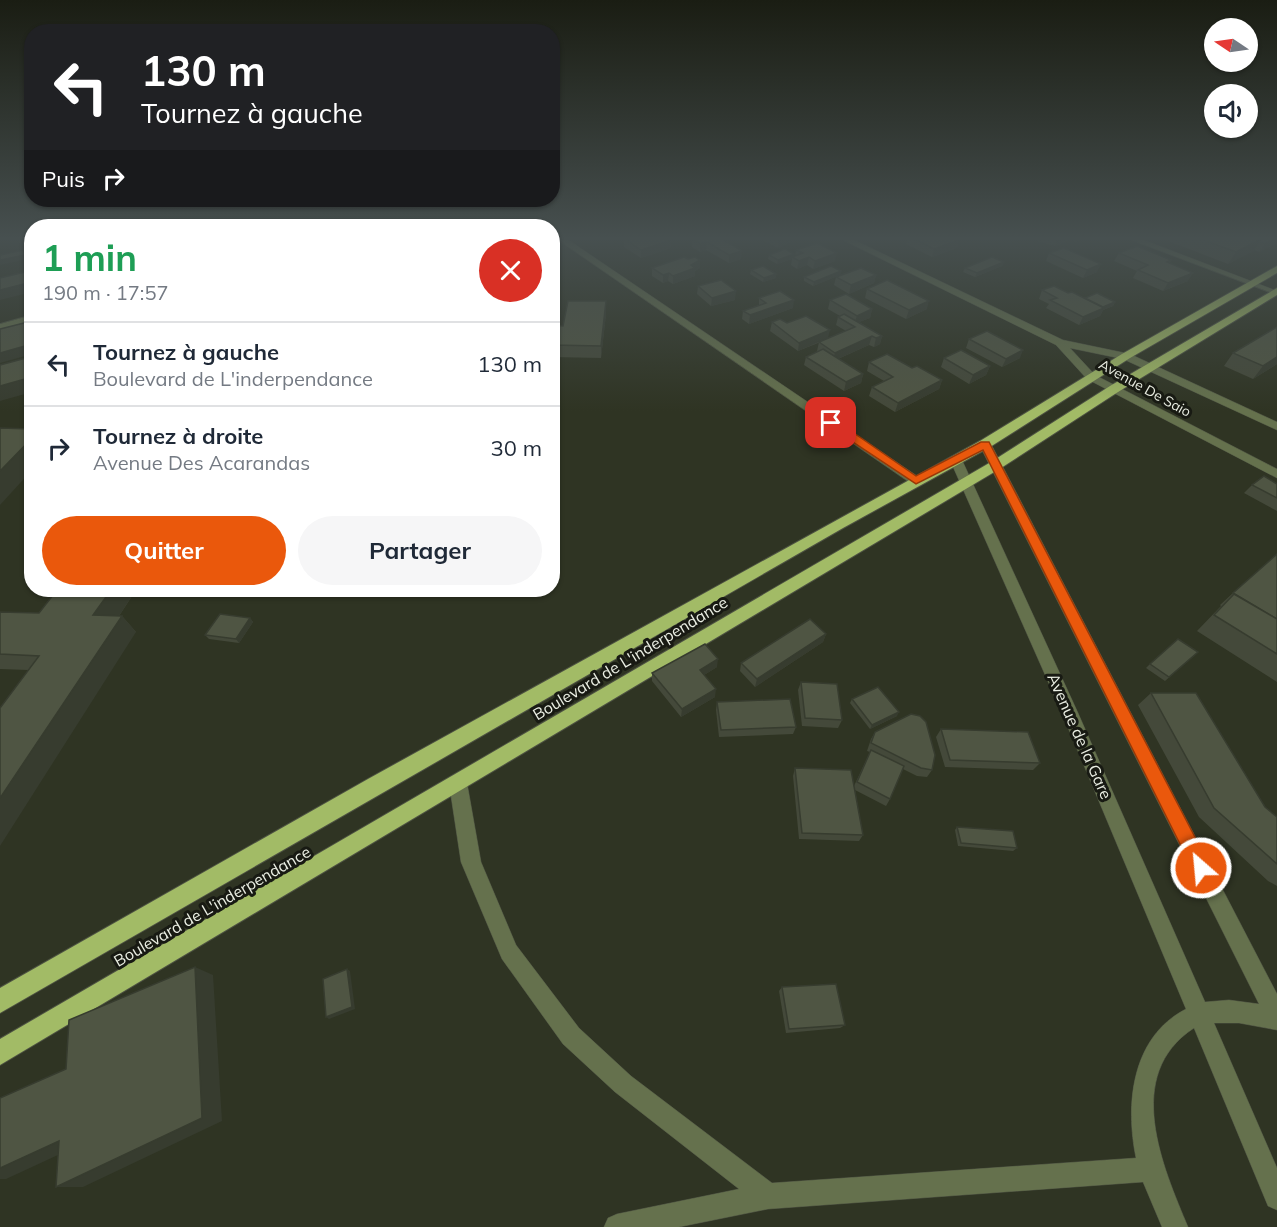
<!DOCTYPE html>
<html lang="fr">
<head>
<meta charset="utf-8">
<style>
	:root { --surface:#fff; --page:#f6f6f7; --text:#1f2937; --muted:#747a83; --line:#e0e1e3; --accent:#ea580c }
	body { margin:0; font-family:Mulish,sans-serif; background:var(--page); color:var(--text); height:100vh; display:flex; flex-direction:column; font-size:22px; white-space:nowrap }
	* { box-sizing:border-box; margin:0 }
	p { font-size:20px; color:var(--muted) }
	.icon { flex:none; width:33px; height:33px; fill:none; stroke:currentColor; stroke-width:2; stroke-linecap:round; stroke-linejoin:round }
	.map { position:relative; flex:1; overflow:hidden }
	.details { position:absolute; left:24px; top:219px; width:536px; height:378px; display:flex; flex-direction:column; background:var(--surface); border-radius:24px; box-shadow:0 2px 4px #0004 }
	.details>* { flex:none }
	.top-card { position:absolute; left:24px; top:24px; width:536px; height:183px; border-radius:24px; box-shadow:0 2px 4px #0004; background:#202124; color:#fff; overflow:hidden }
	.needle { width:39px; rotate:283deg }
	.controls { position:absolute; left:1204px; top:18px; display:grid; gap:12px }
	.controls a { display:grid; place-items:center; width:54px; height:54px; border-radius:50%; background:var(--surface); box-shadow:0 2px 4px #0004; font-size:30px }
	.pin { position:absolute; display:grid; place-items:center; width:51px; height:51px; color:#fff; margin:-26px; border-radius:12px; box-shadow:0 3px 9px #0006 }
	.me { position:absolute; width:66px; margin:-33px; rotate:333deg; stroke-linejoin:round; filter:drop-shadow(0 0 4px #0008) }
	.turn { display:flex; align-items:center; gap:21px; height:126px; padding:0 18px; font-size:27px }
	.turn .icon { width:78px; height:78px; stroke-width:2.5 }
	.turn b { display:block; font-size:42px; line-height:51px }
	.then { display:flex; align-items:center; height:57px; padding:0 18px; background:#0003; gap:12px; font-size:22px }
	.round { display:grid; place-items:center; flex:none; width:63px; height:63px; border-radius:32px; background:var(--page) }
	.summary { display:flex; align-items:center; justify-content:space-between; height:102px; padding:0 18px }
	h1 { font-size:36px; font-weight:700; line-height:45px; color:#1e9e55 }
	.action { display:flex; gap:12px; margin-top:auto; padding:12px 18px }
	.action a { flex:1; height:69px; border-radius:36px; background:var(--accent); color:#fff; font-size:24px; font-weight:700; line-height:69px; text-align:center }
	.action a+a { background:var(--page); color:var(--text) }
	ul { padding:0; list-style:none }
	li { display:flex; align-items:center; gap:18px; height:84px; padding:0 18px; border-top:2px solid var(--line) }
	li div { flex:1 }
	li b { display:block; font-size:22px }
	li em { font-style:normal }
	.map>svg:first-child { display:block }
	.lines { fill:none; stroke-linecap:round; stroke-linejoin:round }
	.minor-casing { stroke:#4d5242; stroke-width:1 }
	.trunk-casing { stroke:#4d5242; stroke-width:2 }
	.minor { fill:#65714d; fill-rule:evenodd }
	.trunk { fill:#a2bb66; fill-rule:evenodd }
	.wall { fill:#44493a }
	.shaded-wall { fill:#373c2f }
	.building { fill:#4f5543; stroke:#373c2f; stroke-width:1.5 }
	.route { fill:#ea580c; stroke:#983908; stroke-width:1.5 }
	.labels { text-anchor:middle; stroke-width:6; stroke-linejoin:round; paint-order:stroke }
	.far-street-label { font-size:14px; fill:#ebefe4; stroke:#181a13 }
	.street-label { font-size:16px; fill:#ebefe4; stroke:#181a13 }
</style>
</head>
<body>
<div class="map">
<svg width="1277" height="1227" viewBox="0 0 1277 1227">
	<rect width="100%" height="100%" fill="#2f3423"/>
	<g class="lines">
		<g class="minor-casing">
			<g id="minor">
				<path d="M557 239H567L920 478V484H912Z"/>
				<path d="M841 239H852L1063 340 1130 354 1277 422V430L1123 359 1070 348 1095 375 1277 469V478L1087 379 1056 345Z"/>
				<path d="M1129 239H1141L1277 291V295Z"/>
				<path d="M32 315V321L0 330V324Z"/>
				<path d="M985 440 991 444 1277 994V1030L1239 1023H1214L1277 1168V1210L1268 1206 1194 1028C1122 1075 1163 1167 1188 1227H1162L1143 1182 768 1209 679 1227H604L608 1218 617 1214 739 1189 615 1092 563 1044 502 959 461 862 449 783 452 777 458 775 464 777 467 783 481 862 516 945 579 1028 631 1076 772 1183 1136 1158C1125 1105 1131 1037 1186 1009L1062 713 950 460 952 457H960L962 460 1078 713 1205 1002 1229 1000 1259 1004 979 444Z"/>
			</g>
		</g>
		<g class="trunk-casing">
			<g id="trunk">
				<path d="M1277 266V273L1130 358 990 447 843 528 0 1013V988L368 779 980 441 1122 354Z"/>
				<path d="M1277 288V295L1118 392 1001 468 0 1065V1039L991 462 1110 386Z"/>
			</g>
		</g>
		<use href="#minor" class="minor"/>
		<use href="#trunk" class="trunk"/>
	</g>
	<g class="wall">
		<path d="M624 239H670L671 248 641 258 624 247Z"/>
		<path d="M689 239H722L741 259 729 263 706 250 700 252 692 247V241Z"/>
		<path d="M761 239H796L778 248Z"/>
		<path d="M907 239H959L957 248 932 257 906 244Z"/>
		<path d="M1035 239H1083L1076 242 1069 240 1055 246 1034 240Z"/>
		<path d="M1163 239H1277V243L1259 252 1254 250 1228 264Z"/>
		<path d="M796 250 835 261 813 269 807 265 797 269 791 265 792 259 777 264 768 259 769 255 794 254V256H795Z"/>
		<path d="M1049 253 1097 272 1083 278 1046 261Z"/>
		<path d="M1119 253 1171 260 1170 263 1188 281 1163 291 1133 278 1137 271 1114 261Z"/>
		<path d="M688 259 700 260V268L695 271V276L673 284 668 281 663 283 652 276V268Z"/>
		<path d="M1004 262 1002 266 975 277 963 272 965 268Z"/>
		<path d="M751 270 776 274V278L763 282 750 274Z"/>
		<path d="M841 271 840 275 813 286 804 281V277Z"/>
		<path d="M876 275 874 283 849 294 834 285 836 277Z"/>
		<path d="M698 286 735 300 711 306 697 294Z"/>
		<path d="M867 289 927 309 906 319 865 298Z"/>
		<path d="M1042 290 1068 293 1085 298 1115 302 1113 306 1103 310 1100 316 1079 325 1046 308 1049 304 1039 299Z"/>
		<path d="M759 298 793 308 749 324 742 319 743 311 759 305Z"/>
		<path d="M830 300 872 309 870 318 859 322 882 336 880 344 874 347 869 345 838 359 863 374 861 383 844 391 804 365 806 357 818 352 817 351 819 342 828 339 798 351 770 331 772 322 787 323 828 338 846 331 836 325 838 317 840 316 828 309Z"/>
		<path d="M606 301V314L601 358 552 357V325L563 326Z"/>
		<path d="M969 339 1020 358 1002 367 966 348Z"/>
		<path d="M1233 353 1277 364 1253 379 1224 366Z"/>
		<path d="M944 358 990 366 986 375 969 384 941 367Z"/>
		<path d="M869 362 912 368 942 380 939 389 895 412 869 396 872 387 884 381 867 371Z"/>
		<path d="M1277 484V511L1244 493 1252 485Z"/>
		<path d="M1277 554V682L1197 631 1221 606 1220 605 1233 593Z"/>
		<path d="M57 590H136L119 616H122L136 632 28 670 0 669V612L39 613Z"/>
		<path d="M250 618 253 622 239 643 209 639 205 635Z"/>
		<path d="M826 634 823 642 755 687 740 671 741 663Z"/>
		<path d="M1198 652 1165 681 1146 668 1150 664Z"/>
		<path d="M717 667 704 675 715 697 681 717 652 681V673Z"/>
		<path d="M801 682 842 720 838 728 802 726 798 690Z"/>
		<path d="M1151 693 1265 807 1277 817V886L1268 881 1199 817 1138 705Z"/>
		<path d="M852 699 897 716 870 729 850 703Z"/>
		<path d="M717 702 796 727 793 734 719 737 716 710Z"/>
		<path d="M941 729 1040 763 1033 770 945 767 936 737Z"/>
		<path d="M875 732 932 770 927 777 917 776 903 769 890 799 886 806 855 790 863 835 859 841 799 839 793 776 795 768 854 786 870 752 867 751 871 739Z"/>
		<path d="M957 827 1017 848 1013 851 958 846 955 830Z"/>
		<path d="M782 987 845 1025 840 1028 786 1033 779 991Z"/>
	</g>
	<g class="shaded-wall">
		<path d="M796 239V240L778 248 779 240Z"/>
		<path d="M953 239H959L957 248 932 257 934 249Z"/>
		<path d="M1057 239H1069L1055 246Z"/>
		<path d="M1261 239 1254 251 1228 264 1236 252Z"/>
		<path d="M1274 239H1277V243L1259 252 1265 244Z"/>
		<path d="M671 240V248L641 258V250Z"/>
		<path d="M707 242 706 250 700 252V244Z"/>
		<path d="M23 250 27 259 0 265V260Z"/>
		<path d="M742 251 741 259 729 263V255Z"/>
		<path d="M837 253 835 261 813 269 815 261Z"/>
		<path d="M794 254V258L792 257V259L777 264 778 260Z"/>
		<path d="M809 257 807 265 797 269 799 261Z"/>
		<path d="M700 260V268L695 271V276L673 284V276Z"/>
		<path d="M1004 262 1002 266 975 277 977 273Z"/>
		<path d="M1101 264 1097 272 1083 278 1087 270Z"/>
		<path d="M841 271 840 275 813 286 814 282Z"/>
		<path d="M25 272 30 280 32 284V292L0 300V290Z"/>
		<path d="M669 273 668 281 663 283V275Z"/>
		<path d="M1193 273 1188 281 1163 291 1168 283Z"/>
		<path d="M776 274V278L763 282 764 278Z"/>
		<path d="M876 275 874 283 849 294 851 285Z"/>
		<path d="M736 291 735 300 711 306 712 298Z"/>
		<path d="M794 300 793 308 749 324 750 315Z"/>
		<path d="M606 301V314L601 358V346Z"/>
		<path d="M929 301 927 309 906 319 909 310Z"/>
		<path d="M1115 302 1113 306 1103 310 1100 316 1079 325 1083 317Z"/>
		<path d="M872 309 870 318 854 324 857 316Z"/>
		<path d="M830 330 828 338 798 351 799 343Z"/>
		<path d="M872 336 869 345 833 361 835 353Z"/>
		<path d="M882 336 880 344 874 347 876 338Z"/>
		<path d="M32 344V354L0 363V353Z"/>
		<path d="M1023 350 1020 358 1002 367 1006 359Z"/>
		<path d="M1277 357V364L1253 379 1263 366Z"/>
		<path d="M990 366 986 375 969 384 973 375Z"/>
		<path d="M863 374 861 383 844 391 846 382Z"/>
		<path d="M32 377V392L0 401V386Z"/>
		<path d="M942 380 939 389 895 412 898 403Z"/>
		<path d="M32 438V470L0 505V471Z"/>
		<path d="M111 590H136L109 631 93 615Z"/>
		<path d="M122 616 136 632 0 846V798Z"/>
		<path d="M250 618 253 622 239 643 236 639Z"/>
		<path d="M826 634 823 642 755 687 757 679Z"/>
		<path d="M718 659 717 667 699 678 700 670Z"/>
		<path d="M716 689 715 697 681 717 682 709Z"/>
		<path d="M899 712 897 716 870 729 872 725Z"/>
		<path d="M195 967 213 975 222 1121 83 1187H56Z"/>
		<path d="M347 969 350 971 355 1009 329 1019 326 1017Z"/>
		<path d="M59 1141 86 1142 6 1179H0V1168Z"/>
	</g>
	<g class="building">
		<path d="M625 239H670L671 240 641 250Z"/>
		<path d="M693 239H722L742 251 729 255 707 242 700 244Z"/>
		<path d="M914 239H957L959 240 934 249Z"/>
		<path d="M1201 239H1261L1236 252Z"/>
		<path d="M1261 239H1274L1265 244 1259 242Z"/>
		<path d="M817 243 837 253 815 261 809 257 799 261 792 257 803 253 796 250Z"/>
		<path d="M1137 246 1171 260 1167 262 1193 273 1168 283 1138 270 1148 265 1119 253Z"/>
		<path d="M1064 248 1101 264 1087 270 1049 253Z"/>
		<path d="M785 249 794 254 778 260 769 255Z"/>
		<path d="M23 250 25 255 0 260V255Z"/>
		<path d="M684 257 688 259 695 257 700 260 691 265 695 268 673 276 669 273 663 275 652 268Z"/>
		<path d="M992 257 1004 262 977 273 965 268Z"/>
		<path d="M763 266 776 274 764 278 751 270Z"/>
		<path d="M831 266 841 271 814 282 804 277Z"/>
		<path d="M861 268 876 275 851 285 836 277Z"/>
		<path d="M25 272 28 283 0 290V278Z"/>
		<path d="M721 280 736 291 712 298 698 286Z"/>
		<path d="M887 280 929 301 909 310 867 289Z"/>
		<path d="M1054 286 1068 293 1072 292 1104 308 1083 317 1050 300 1057 298 1042 290Z"/>
		<path d="M780 291 794 300 750 315 743 311 766 303 759 298Z"/>
		<path d="M1097 293 1115 302 1103 307 1085 298Z"/>
		<path d="M846 294 872 309 857 316 830 300Z"/>
		<path d="M568 301H606L601 346 552 345V325L563 326Z"/>
		<path d="M844 314 882 336 876 338 872 336 835 353 819 342 855 327 838 317Z"/>
		<path d="M806 316 830 330 799 343 772 322 780 319 787 323Z"/>
		<path d="M32 321V344L0 353V329Z"/>
		<path d="M1277 327V357L1263 366 1233 353Z"/>
		<path d="M987 331 1023 350 1006 359 969 339Z"/>
		<path d="M32 346V377L0 386V365L30 357 28 347Z"/>
		<path d="M823 349 863 374 846 382 806 357Z"/>
		<path d="M961 350 990 366 973 375 944 358Z"/>
		<path d="M887 354 912 368 917 366 942 380 898 403 872 387 893 377 869 362Z"/>
		<path d="M0 428 32 429V438L0 471Z"/>
		<path d="M1264 476 1277 484V498L1252 485Z"/>
		<path d="M1277 554V619L1233 593Z"/>
		<path d="M57 590H111L93 615 122 616 0 798V708L39 656 0 654V612L39 613Z"/>
		<path d="M1234 594 1277 619V654L1214 615Z"/>
		<path d="M220 614 250 618 236 639 205 635Z"/>
		<path d="M810 619 826 634 757 679 741 663Z"/>
		<path d="M1178 639 1198 652 1169 677 1150 664Z"/>
		<path d="M705 644 718 659 700 670 716 689 682 709 652 673Z"/>
		<path d="M801 682 837 684 842 720 805 718Z"/>
		<path d="M878 687 899 712 872 725 852 699Z"/>
		<path d="M1151 693H1196L1265 807 1277 817V864L1214 808Z"/>
		<path d="M790 699 796 727 721 730 717 702Z"/>
		<path d="M911 714 920 716 926 722 935 755 932 770 921 768 871 743 875 732Z"/>
		<path d="M941 729 1028 732 1040 763 950 760Z"/>
		<path d="M871 750 904 766 890 799 857 782Z"/>
		<path d="M795 768 851 770 863 835 802 833Z"/>
		<path d="M957 827 1013 831 1017 848 961 843Z"/>
		<path d="M195 967 202 1118 56 1187 59 1141 0 1168V1098L66 1069 69 1020Z"/>
		<path d="M347 969 352 1007 326 1017 323 979Z"/>
		<path d="M836 984 845 1025 789 1029 782 987Z"/>
	</g>
	<linearGradient id="sky" x2="0" y2="1"><stop stop-color="#1a1d13"/><stop offset="0.58" stop-color="#475050"/><stop offset="1" stop-color="#475050" stop-opacity="0"/></linearGradient>
	<rect width="1277" height="411" fill="url(#sky)"/>
	<path class="route" d="M827 420H835L916 476 981 442H989L1208 862 1210 868 1208 874 1201 877 1195 874 983 450 916 484 827 425Z"/>
	<g class="labels">
		<g class="far-street-label">
			<text transform="translate(1145 388) rotate(29)" y="5">Avenue De Saio</text>
		</g>
		<g class="street-label">
			<text transform="translate(630 658) rotate(-31)" y="6">Boulevard de L'inderpendance</text>
			<text transform="translate(1080 736) rotate(66)" y="6">Avenue de la Gare</text>
			<text transform="translate(212 906) rotate(-30)" y="6">Boulevard de L'inderpendance</text>
		</g>
	</g>
</svg>
<div class="controls">
<a><svg class="needle" viewBox="-14 -14 28 28"><path d="M0-13l5 13h-10z" fill="#e53935"/><path d="M0 13l5-13h-10z" fill="#747a83"/></svg></a>
<a><svg class="icon" aria-label="sound" viewBox="0 0 24 24"><path d="M4 9h4l5-4v14l-5-4H4zM17 9q2 3 0 6"/></svg></a>
</div>
<div class="pin" style="left:831px;top:423px;background:#d93025"><svg class="icon" aria-label="arrive" viewBox="0 0 24 24"><path d="M6 21V4h12l-3 4 3 4H6"/></svg></div>
<svg class="me" style="left:1201px;top:868px" viewBox="-20 -20 40 40"><circle r="17" fill="#ea580c" stroke="#fff" stroke-width="3"/><path d="M0-11L8 9 0 5-8 9z" fill="#fff"/></svg>
<div class="top-card">
<div class="turn"><svg class="icon" aria-label="left" viewBox="0 0 24 24"><path d="M17 20v-9H6M10 6l-5 5 5 5"/></svg><div><b>130 m</b>Tournez à gauche</div></div>
<div class="then">Puis<svg class="icon" aria-label="right" viewBox="0 0 24 24"><path d="M7 20v-9h11M14 6l5 5-5 5"/></svg></div>
</div>
<section class="details">
<div class="summary"><div><h1>1 min</h1><p>190 m · 17:57</p></div><a class="round" style="background:#d93025;color:#fff"><svg class="icon" aria-label="close" viewBox="0 0 24 24"><path d="M6 6l12 12M18 6L6 18"/></svg></a></div>
<ul>
<li><svg class="icon" aria-label="left" viewBox="0 0 24 24"><path d="M17 20v-9H6M10 6l-5 5 5 5"/></svg><div><b>Tournez à gauche</b><p>Boulevard de L'inderpendance</p></div><em>130 m</em></li>
<li><svg class="icon" aria-label="right" viewBox="0 0 24 24"><path d="M7 20v-9h11M14 6l5 5-5 5"/></svg><div><b>Tournez à droite</b><p>Avenue Des Acarandas</p></div><em>30 m</em></li>
</ul>
<div class="action"><a>Quitter</a><a>Partager</a></div>
</section>
</div>
</body>
</html>
